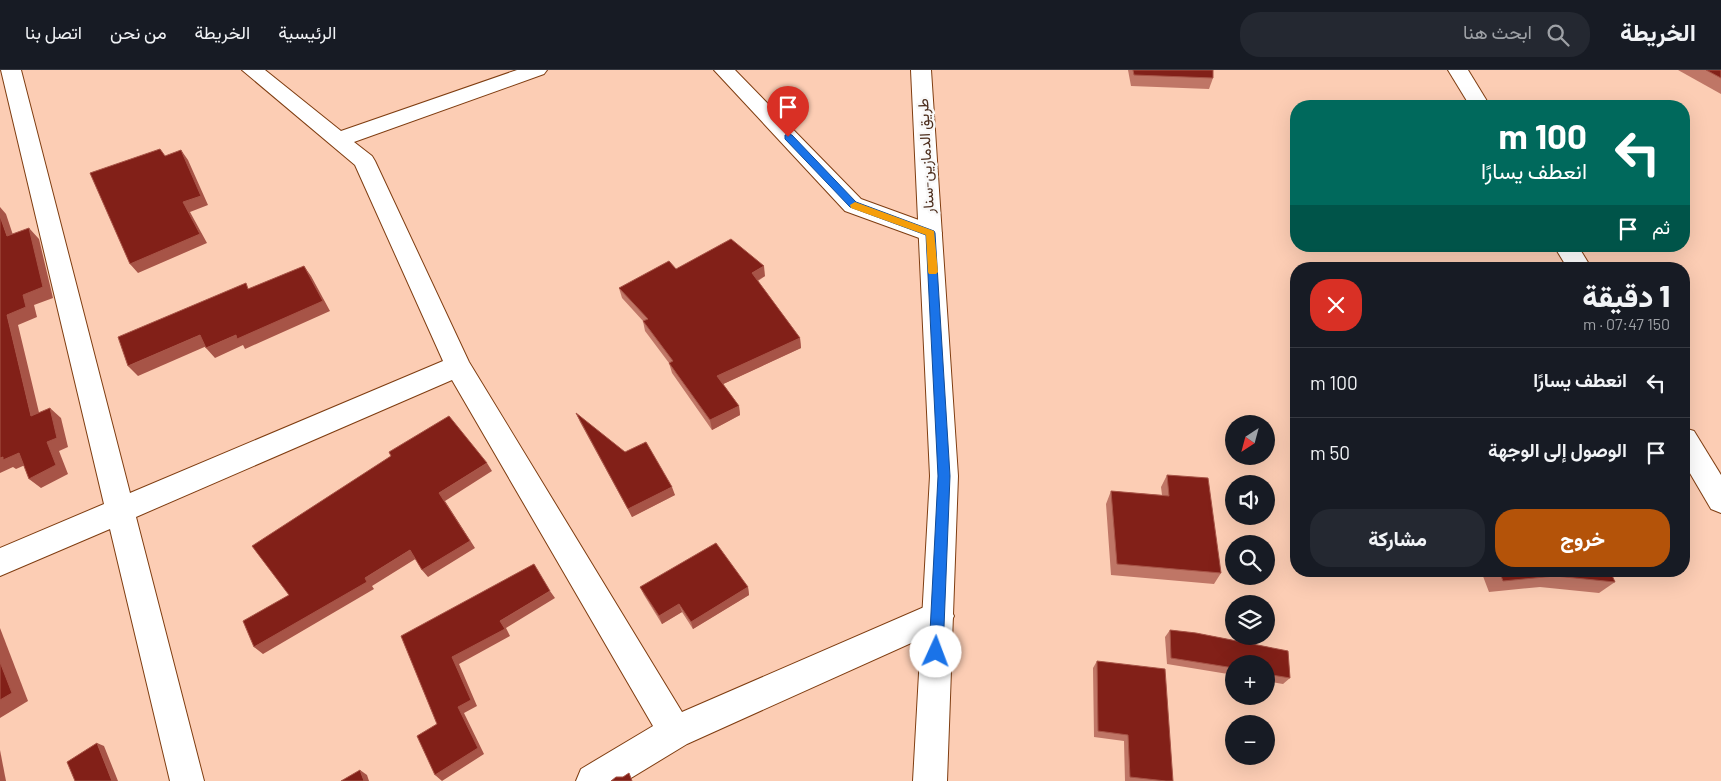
<!DOCTYPE html>
<html lang="ar">
<head>
<meta charset="utf-8">
<style>
	:root { --surface:#171b24; --page:#242831; --text:#f1f3f6; --muted:#9ea1a6; --line:#363941; --accent:#b45309 }
	body { margin:0; font-family:Barlow,Vazirmatn,sans-serif; background:var(--page); color:var(--text); direction:rtl; height:100vh; display:flex; flex-direction:column; font-size:19px; white-space:nowrap }
	* { box-sizing:border-box; margin:0 }
	p { font-size:16px; color:var(--muted) }
	.icon { flex:none; width:28px; height:28px; fill:none; stroke:currentColor; stroke-width:2; stroke-linecap:round; stroke-linejoin:round }
	.map { position:relative; flex:1; overflow:hidden; direction:ltr }
	.details { position:absolute; left:1290px; top:192px; width:400px; height:315px; display:flex; flex-direction:column; background:var(--surface); border-radius:20px; box-shadow:0 5px 20px #0002; direction:rtl }
	.details>* { flex:none }
	.guide { position:absolute; left:1290px; top:30px; width:400px; height:152px; border-radius:20px; box-shadow:0 5px 20px #0002; direction:rtl; background:#00695c; color:#fff; overflow:hidden }
	.needle { width:32px; rotate:216deg }
	.controls { position:absolute; left:1225px; top:345px; display:grid; gap:10px }
	.controls a { display:grid; place-items:center; width:50px; height:50px; border-radius:50%; background:var(--surface); box-shadow:0 5px 20px #0002; font-size:25px }
	.pin { position:absolute; display:grid; place-items:center; width:42px; height:42px; color:#fff; margin:-51px -21px; border-radius:50% 50% 50% 0; rotate:-45deg; box-shadow:0 0 5px #0007 }
	.pin .icon { rotate:45deg }
	.me { position:absolute; width:55px; margin:-28px; rotate:2deg; stroke-linejoin:round; filter:drop-shadow(0 0 4px #0008) }
	.turn { display:flex; align-items:center; gap:18px; height:105px; padding:0 20px; font-size:22px }
	.turn .icon { width:65px; height:65px; stroke-width:2.5 }
	.turn b { display:block; font-size:35px; line-height:42px }
	.then { display:flex; align-items:center; height:48px; padding:0 20px; background:#0003; gap:10px; font-size:19px }
	.round { display:grid; place-items:center; flex:none; width:52px; height:52px; border-radius:20px; background:var(--page) }
	.overview { display:flex; align-items:center; justify-content:space-between; height:85px; padding:0 20px }
	h1 { font-size:30px; font-weight:800; line-height:38px }
	.cta { display:flex; gap:10px; margin-top:auto; padding:10px 20px }
	.cta a { flex:1; height:58px; border-radius:20px; background:var(--accent); color:#fff; font-size:20px; font-weight:800; line-height:58px; text-align:center }
	.cta a+a { background:var(--page); color:var(--text) }
	ul { padding:0; list-style:none }
	li { display:flex; align-items:center; gap:15px; height:70px; padding:0 20px; border-top:1px solid var(--line) }
	li div { flex:1 }
	li b { display:block; font-size:19px }
	li em { font-style:normal }
	header { display:flex; align-items:center; gap:30px; box-sizing:border-box; height:70px; padding:0 25px; background:var(--surface); border-bottom:1px solid var(--line) }
	header strong { font-size:24px }
	nav { display:flex; gap:28px; margin-inline-start:auto; font-size:18px }
	.search { width:350px; height:45px; background:var(--page); display:flex; align-items:center; gap:12px; box-sizing:border-box; padding:0 18px; border-radius:20px; color:var(--muted); font-size:19px }
	.map>svg:first-child { display:block }
	.lines { fill:none; stroke-linecap:round; stroke-linejoin:round }
	.street-casing { stroke:#7f3d11; stroke-width:2 }
	.highway-casing { stroke:#7f3d11; stroke-width:2 }
	.street { fill:#fff; fill-rule:evenodd }
	.highway { fill:#fff; fill-rule:evenodd }
	.wall { fill:#bf7666 }
	.shaded-wall { fill:#a75447 }
	.building { fill:#822018; stroke:#a75447 }
	.route { fill:#1a73e8; stroke:#114b97 }
	.slow { fill:#f59e0b }
	.labels { text-anchor:middle; stroke-width:5; stroke-linejoin:round; paint-order:stroke }
	.street-label { font-size:15px; fill:#4c2d1c; stroke:#f9f9f9 }
</style>
</head>
<body>
<header>
<strong>الخريطة</strong>
<div class="search"><svg class="icon" aria-label="search" viewBox="0 0 24 24"><circle cx="10" cy="10" r="6"/><path d="M15 15l6 6"/></svg>ابحث هنا</div>
<nav><a>الرئيسية</a><a>الخريطة</a><a>من نحن</a><a>اتصل بنا</a></nav>
</header>
<div class="map">
<svg width="1721" height="711" viewBox="0 0 1721 711">
	<rect width="100%" height="100%" fill="#fccdb4"/>
	<g class="lines">
		<g class="street-casing">
			<g id="street">
				<path d="M1 0H21L130 423 443 291 355 95 242 0H265L341 61 517 0H547L544 4 354 72 372 86 375 91 469 292 682 642 938 531 949 536 954 546 949 556 687 674 626 711H576L581 699 653 656 452 310 136 447 204 711H170L110 459 0 506V478L104 434Z"/>
				<path d="M714 0H735L861 129 938 157 942 163 938 169 930 171 922 169 845 141Z"/>
				<path d="M1448 0H1468L1490 36H1470Z"/>
				<path d="M1554 176H1578L1592 199H1568Z"/>
				<path d="M1684 358 1694 361 1721 405V443L1711 439 1684 393Z"/>
			</g>
		</g>
		<g class="highway-casing">
			<path id="highway" d="M911 0H931L958 406 947 711H913L930 406Z"/>
		</g>
		<use href="#street" class="street"/>
		<use href="#highway" class="highway"/>
	</g>
	<g class="wall">
		<path d="M1128 0H1213V8L1209 19 1131 16Z"/>
		<path d="M1678 0H1721V24Z"/>
		<path d="M676 199 765 206 758 211 800 268 801 278 723 314 739 336 740 345 712 360 672 303 669 293 645 261 643 251 622 228 619 218Z"/>
		<path d="M576 343 675 425 632 447 580 352Z"/>
		<path d="M1167 405 1221 503 1214 514 1111 505 1106 434 1111 421 1162 425 1161 417Z"/>
		<path d="M1481 501H1610L1615 512 1599 523 1540 517 1489 522Z"/>
		<path d="M640 517H748L749 525 693 559 682 542 662 554 644 525Z"/>
		<path d="M1170 560 1196 563 1288 581 1290 608 1283 614 1266 611V594H1234V605L1167 594 1165 567Z"/>
		<path d="M1097 591 1173 711H1125L1124 671 1094 667 1093 598Z"/>
	</g>
	<g class="shaded-wall">
		<path d="M181 80 188 90 208 135 190 142 207 173 138 203 130 194Z"/>
		<path d="M0 137 6 144 17 177 7 166 0 146Z"/>
		<path d="M29 158 39 169 53 228 34 235 37 247 18 255 42 355 31 346 7 245 23 225Z"/>
		<path d="M304 196 311 206 330 241 245 279 243 275 215 288 206 278 236 265Z"/>
		<path d="M764 196 765 206 753 213 752 203Z"/>
		<path d="M200 265 209 275 138 306 128 296Z"/>
		<path d="M800 268 801 278 719 316 717 306Z"/>
		<path d="M739 336 740 345 712 360 710 350Z"/>
		<path d="M50 338 61 348 68 377 59 381 68 404 41 418 29 409 47 372Z"/>
		<path d="M19 383 32 392 16 399 13 397 0 403V388Z"/>
		<path d="M487 393 492 401 445 431 475 478 428 507 422 500 439 423Z"/>
		<path d="M672 417 675 425 632 447 628 439Z"/>
		<path d="M410 480 417 488 372 516 374 519 263 584 254 577Z"/>
		<path d="M748 517 749 525 693 559 691 552Z"/>
		<path d="M550 521 555 528 506 558 510 566 459 594 477 636 464 643 484 684 442 711 435 705 458 637 452 587 500 551Z"/>
		<path d="M679 534 682 542 662 554 659 546Z"/>
		<path d="M0 558 28 631 0 648Z"/>
		<path d="M97 673 104 676 118 711H112Z"/>
		<path d="M0 680 6 711H0Z"/>
		<path d="M360 700 367 705 369 711H364Z"/>
	</g>
	<g class="building">
		<path d="M1133 0H1213V8L1134 5Z"/>
		<path d="M1706 0H1721V8Z"/>
		<path d="M160 79 165 86 181 80 201 126 183 132 200 164 130 194 90 103Z"/>
		<path d="M0 146 7 166 29 158 43 217 23 225 26 237 7 245 31 346 50 338 57 368 47 372 56 395 29 409 19 383 3 390V387L0 388Z"/>
		<path d="M731 169 764 196 752 203 800 268 717 306 739 336 710 350 669 293 673 291 643 251 648 249 619 218 669 191 676 199Z"/>
		<path d="M304 196 323 231 237 269 236 265 206 278 200 265 128 296 118 267 246 213 248 219Z"/>
		<path d="M576 343 625 382 646 372 672 417 628 439Z"/>
		<path d="M449 346 487 393 439 423 470 471 422 500 410 480 365 508 367 512 254 577 243 551 289 525 252 476 391 386 389 382Z"/>
		<path d="M1167 405 1208 408 1221 503 1117 494 1111 421 1169 426Z"/>
		<path d="M716 473 748 517 691 552 679 534 659 546 640 517Z"/>
		<path d="M534 494 550 521 500 551 505 559 452 587 471 630 458 637 478 678 435 705 417 666 437 654 401 566Z"/>
		<path d="M1499 501H1610L1615 512 1555 506 1503 511Z"/>
		<path d="M1170 560 1196 563 1288 581 1290 608 1266 604V594H1234V598L1171 588Z"/>
		<path d="M1097 591 1165 599 1173 711H1166L1130 707 1128 665 1098 661Z"/>
		<path d="M0 592 12 623 0 630Z"/>
		<path d="M97 673 112 711H75L67 692Z"/>
		<path d="M360 700 364 711H341Z"/>
		<path d="M629 703 632 711H611L616 707H623Z"/>
	</g>
	<path class="route" d="M788 64 792 65 856 132 934 161 935 163 950 406 943 582 941 587 936 589 931 587 929 582 938 406 926 165 850 137 785 69V65Z"/>
	<path class="slow" d="M855 132 934 161 938 202 936 204H929L928 202 926 165 851 138 850 135Z"/>
	<g class="labels">
		<g class="street-label">
			<text transform="translate(926 86) rotate(-93)" y="5">طريق الدمازين-سنار</text>
		</g>
	</g>
</svg>
<div class="controls">
<a><svg class="needle" viewBox="-14 -14 28 28"><path d="M0-13l5 13h-10z" fill="#e53935"/><path d="M0 13l5-13h-10z" fill="#9ea1a6"/></svg></a>
<a><svg class="icon" aria-label="sound" viewBox="0 0 24 24"><path d="M4 9h4l5-4v14l-5-4H4zM17 9q2 3 0 6"/></svg></a>
<a><svg class="icon" aria-label="search" viewBox="0 0 24 24"><circle cx="10" cy="10" r="6"/><path d="M15 15l6 6"/></svg></a>
<a><svg class="icon" aria-label="layers" viewBox="0 0 24 24"><path d="M12 4l9 5-9 5-9-5zM3 14l9 5 9-5"/></svg></a>
<a>+</a>
<a>−</a>
</div>
<div class="pin" style="left:788px;top:67px;background:#d93025"><svg class="icon" aria-label="arrive" viewBox="0 0 24 24"><path d="M6 21V4h12l-3 4 3 4H6"/></svg></div>
<svg class="me" style="left:936px;top:582px" viewBox="-20 -20 40 40"><circle r="19" fill="#fff"/><path d="M0-13L10 11 0 6-10 11z" fill="#1a73e8"/></svg>
<div class="guide">
<div class="turn"><svg class="icon" aria-label="left" viewBox="0 0 24 24"><path d="M17 20v-9H6M10 6l-5 5 5 5"/></svg><div><b>100 m</b>انعطف يسارًا</div></div>
<div class="then">ثم<svg class="icon" aria-label="arrive" viewBox="0 0 24 24"><path d="M6 21V4h12l-3 4 3 4H6"/></svg></div>
</div>
<section class="details">
<div class="overview"><div><h1>1 دقيقة</h1><p>150 m · 07:47</p></div><a class="round" style="background:#d93025;color:#fff"><svg class="icon" aria-label="close" viewBox="0 0 24 24"><path d="M6 6l12 12M18 6L6 18"/></svg></a></div>
<ul>
<li><svg class="icon" aria-label="left" viewBox="0 0 24 24"><path d="M17 20v-9H6M10 6l-5 5 5 5"/></svg><div><b>انعطف يسارًا</b></div><em>100 m</em></li>
<li><svg class="icon" aria-label="arrive" viewBox="0 0 24 24"><path d="M6 21V4h12l-3 4 3 4H6"/></svg><div><b>الوصول إلى الوجهة</b></div><em>50 m</em></li>
</ul>
<div class="cta"><a>خروج</a><a>مشاركة</a></div>
</section>
</div>
</body>
</html>
